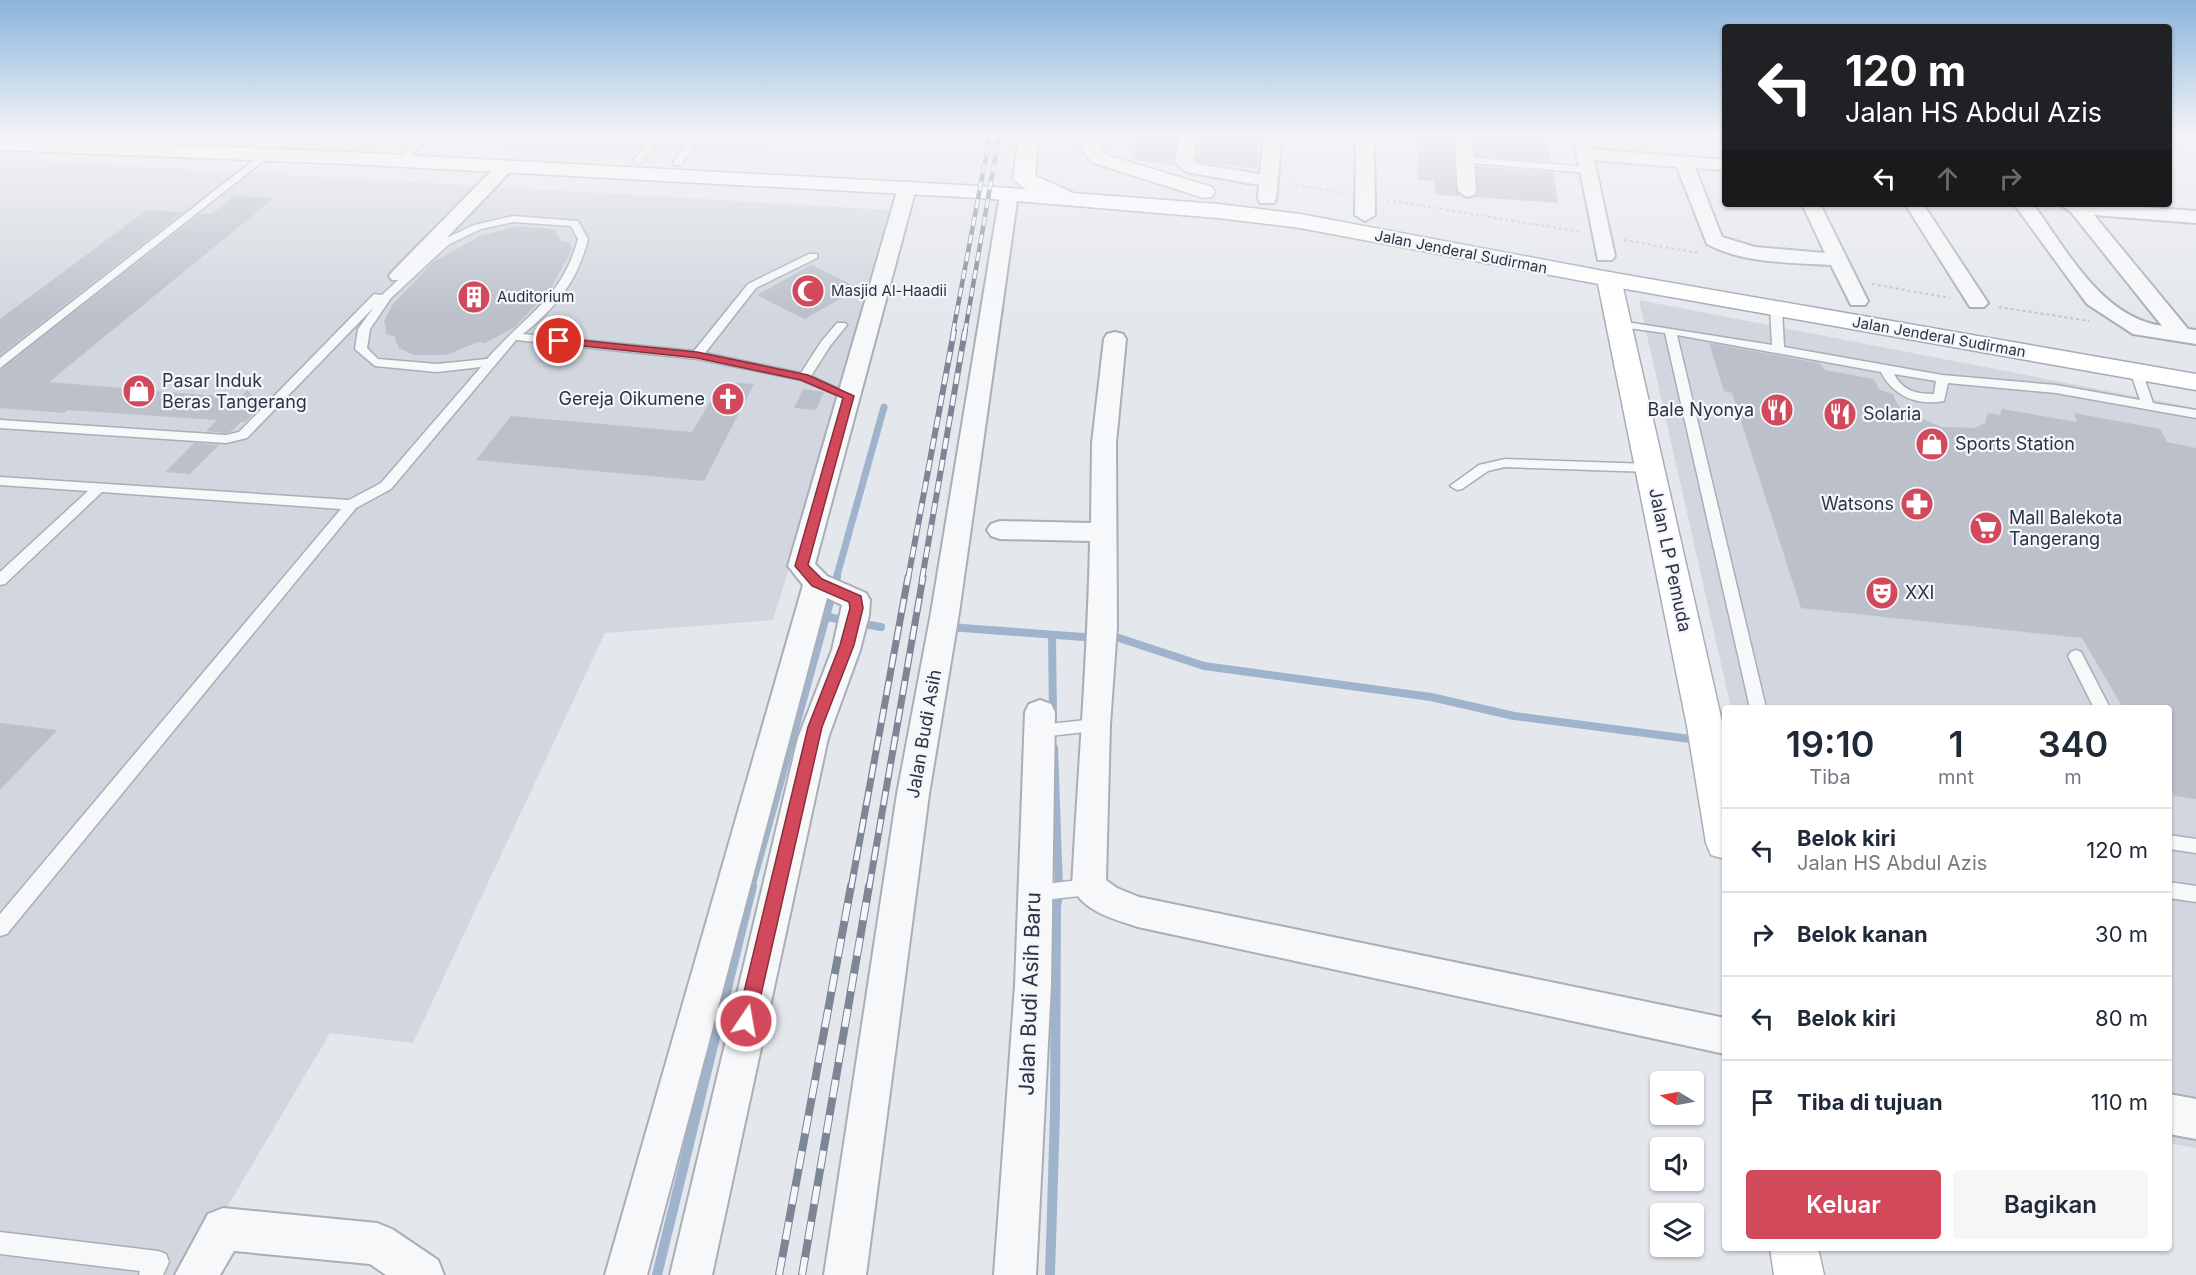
<!DOCTYPE html>
<html lang="id">
<head>
<meta charset="utf-8">
<style>
	:root { --surface:#fff; --page:#f6f6f7; --text:#1f2937; --muted:#747a83; --line:#e0e1e3; --accent:#d1495b }
	body { margin:0; font-family:Inter,sans-serif; background:var(--page); color:var(--text); height:100vh; display:flex; flex-direction:column; font-size:22px; white-space:nowrap }
	* { box-sizing:border-box; margin:0 }
	p { font-size:20px; color:var(--muted) }
	.icon { flex:none; width:33px; height:33px; fill:none; stroke:currentColor; stroke-width:2; stroke-linecap:round; stroke-linejoin:round }
	.map { position:relative; flex:1; overflow:hidden }
	.side { position:absolute; left:1722px; top:705px; width:450px; height:546px; display:flex; flex-direction:column; background:var(--surface); border-radius:6px; box-shadow:0 2px 4px #0004 }
	.side>* { flex:none }
	.banner { position:absolute; left:1722px; top:24px; width:450px; height:183px; border-radius:6px; box-shadow:0 2px 4px #0004; background:#202124; color:#fff; overflow:hidden }
	.needle { width:39px; rotate:280deg }
	.tools { position:absolute; left:1650px; top:1071px; display:grid; gap:12px }
	.tools a { display:grid; place-items:center; width:54px; height:54px; border-radius:6px; background:var(--surface); box-shadow:0 2px 4px #0004; font-size:30px }
	.pin { position:absolute; display:grid; place-items:center; width:51px; height:51px; color:#fff; margin:-26px; border:3px solid #fff; border-radius:50%; box-shadow:0 2px 6px #0007 }
	.me { position:absolute; width:66px; margin:-33px; rotate:12deg; stroke-linejoin:round; filter:drop-shadow(0 0 4px #0008) }
	.turn { display:flex; align-items:center; gap:21px; height:126px; padding:0 24px; font-size:27px }
	.turn .icon { width:78px; height:78px; stroke-width:2.5 }
	.turn b { display:block; font-size:42px; line-height:51px }
	.lanes { display:flex; align-items:center; height:57px; padding:0 24px; background:#0003; justify-content:center; gap:30px; direction:ltr }
	.lanes .off { opacity:.35 }
	.eta { display:flex; justify-content:space-evenly; align-items:center; height:102px; text-align:center }
	.eta b { font-size:36px; font-weight:600; line-height:42px }
	.cta { display:flex; gap:12px; margin-top:auto; padding:12px 24px }
	.cta a { flex:1; height:69px; border-radius:6px; background:var(--accent); color:#fff; font-size:24px; font-weight:600; line-height:69px; text-align:center }
	.cta a+a { background:var(--page); color:var(--text) }
	ul { padding:0; list-style:none }
	li { display:flex; align-items:center; gap:18px; height:84px; padding:0 24px; border-top:2px solid var(--line) }
	li div { flex:1 }
	li b { display:block; font-size:22px }
	li em { font-style:normal }
	.map>svg:first-child { display:block }
	.built { fill:#d2d6de }
	.lines { fill:none; stroke-linecap:round; stroke-linejoin:round }
	.stream-far2 { stroke:#9fb4cc; stroke-width:7 }
	.stream-far1 { stroke:#9fb4cc; stroke-width:8 }
	.stream { stroke:#9fb4cc; stroke-width:10 }
	.building { fill:#bbc0ca }
	.lane-casing { stroke:#a9aeb7; stroke-width:3 }
	.street-casing { stroke:#a9aeb7; stroke-width:4 }
	.secondary-casing { stroke:#a9aeb7; stroke-width:3 }
	.primary-casing { stroke:#a3abb8; stroke-width:3 }
	.path { stroke:#c2c5cb; stroke-width:2; stroke-dasharray:3 3; stroke-linecap:butt }
	.lane { fill:#f7f8fa; fill-rule:evenodd }
	.street { fill:#f7f8fa; fill-rule:evenodd }
	.secondary { fill:#fff; fill-rule:evenodd }
	.primary { fill:#fff; fill-rule:evenodd }
	.rail-far3-casing { stroke:#7d8696; stroke-width:4.5 }
	.rail-far2-casing { stroke:#7d8696; stroke-width:6 }
	.rail-far1-casing { stroke:#7d8696; stroke-width:7 }
	.rail-casing { stroke:#7d8696; stroke-width:8 }
	.rail-far3 { stroke:#f4f6f9; stroke-width:3; stroke-dasharray:9; stroke-linecap:butt }
	.rail-far2 { stroke:#f4f6f9; stroke-width:4; stroke-dasharray:11; stroke-linecap:butt }
	.rail-far1 { stroke:#f4f6f9; stroke-width:4.5; stroke-dasharray:14; stroke-linecap:butt }
	.rail { stroke:#f4f6f9; stroke-width:6; stroke-dasharray:18; stroke-linecap:butt }
	.route { fill:#d1495b; stroke:#882f3b; stroke-width:1.5 }
	.labels { text-anchor:middle; stroke-width:4.5; stroke-linejoin:round; paint-order:stroke }
	.far-street-label { font-size:15px; fill:#2b3445; stroke:#f4f6f9 }
	.far-poi-label { font-size:15px; fill:#2b3445; stroke:#f4f6f9; text-anchor:start }
	.poi-label { font-size:18px; fill:#2b3445; stroke:#f4f6f9; text-anchor:start }
	.street-label { font-size:18px; fill:#2b3445; stroke:#f4f6f9 }
	.near-street-label { font-size:21px; fill:#2b3445; stroke:#f4f6f9 }
</style>
</head>
<body>
<div class="map">
<svg width="2196" height="1275" viewBox="0 0 2196 1275">
	<rect width="100%" height="100%" fill="#e4e7ec"/>
	<g class="built">
		<path d="M419 135H776L764 155 413 141Z"/>
		<path d="M0 158 891 210 882 268 773 620 605 633 413 1043 330 1033 187 1275H0Z"/>
		<path d="M1639 300 2196 408V1148L2169 1143V708H1731Z"/>
	</g>
	<g class="lines">
		<path class="stream-far2" d="M836 579 884 407"/>
		<g class="stream-far1">
			<path d="M824 616 846 621"/>
			<path d="M858 623 881 627"/>
			<path d="M949 627 1097 638"/>
			<path d="M1052 636 1053 718"/>
			<path d="M1109 638H1119L1204 666 1431 697 1514 716 1698 740"/>
			<path d="M1054 748 1059 888"/>
			<path d="M751 888 837 577"/>
		</g>
		<g class="stream">
			<path d="M657 1275 752 886"/>
			<path d="M1050 1275 1055 1113 1056 907 1059 886"/>
		</g>
	</g>
	<g class="building">
		<path d="M1138 135H1178L1174 165 1132 160Z"/>
		<path d="M1200 135H1259L1257 169 1198 162 1195 159Z"/>
		<path d="M1417 135H1452L1456 191 1462 196 1436 195 1434 181 1418 180Z"/>
		<path d="M1474 135H1546L1551 162 1476 156Z"/>
		<path d="M1476 166 1553 172 1558 203 1475 197 1478 191Z"/>
		<path d="M234 196 274 198 49 382 240 398 247 390 256 399 267 400 245 422H241L232 431 226 433 206 431 217 420 67 410 64 413 0 408V370L201 213 212 214Z"/>
		<path d="M147 210 183 212 0 355V319Z"/>
		<path d="M516 226 554 229 562 242H569L572 249 550 290 515 327 485 343 478 342 446 355H414L399 348 394 336 387 335 384 321 393 304 433 262 480 236Z"/>
		<path d="M811 265 859 288 805 319 757 295Z"/>
		<path d="M1709 343 1819 363 1825 370 1873 379 1880 390 1893 394 1897 404 1906 412 1942 427 1974 428 1985 423 1988 413 2000 415 2002 409 2077 422 2074 413 2160 429 2167 442 2196 448V799L2174 796 2169 786V708H2123L2082 638 1801 608 1732 393 1724 391Z"/>
		<path d="M722 382 754 384 704 481 476 460 511 416 692 432Z"/>
		<path d="M803 389 824 392 816 410 794 408Z"/>
		<path d="M194 443 219 445 190 474 165 472Z"/>
		<path d="M0 723 57 730 0 790Z"/>
	</g>
	<g class="lines">
		<g class="lane-casing">
			<g id="lane">
				<path d="M423 135H432L404 163H398V159Z"/>
				<path d="M520 135 651 138 653 135H662L641 163 638 164 633 161 647 143 524 138Z"/>
				<path d="M692 135H701L681 165H675L673 163Z"/>
				<path d="M263 153 271 155 0 368V358Z"/>
				<path d="M1465 157 1587 167 1592 170 1587 173 1462 162V158Z"/>
				<path d="M513 216 578 221 588 239C578 280 556 308 523 334L694 351 748 284 809 254H817V258L756 288 705 353 801 373 821 342 837 323H845L847 325 830 346 811 376 855 396 849 400 801 380 697 359 516 340 391 489 356 508 7 934 0 936V914L341 509 102 492 5 584 0 585V572L88 491 0 485V477L349 500 381 483 481 367 437 372 375 366 355 349 358 329 374 307 247 438 226 443 0 428V420L226 435 239 432 374 294 382 295 440 241 474 225ZM513 222 571 226 578 239C562 299 525 315 487 359L437 364 378 359 367 348 370 329 391 298 448 245 481 229Z"/>
				<path d="M1776 305 1782 308 1784 347 1942 375 2056 385 2140 400 2130 371 2136 367 2142 371 2153 403 2196 410V418L2056 393 1948 383 1944 401C1917 406 1893 396 1881 372L1677 335 1766 708H1750L1665 333 1620 327 1614 324 1620 321 1772 345 1770 308ZM1894 374 1936 381 1934 394C1916 394 1903 391 1894 374Z"/>
				<path d="M1505 459 1650 464 1657 468 1650 472 1505 467 1488 471 1462 489 1457 490 1450 486 1479 465Z"/>
				<path d="M2076 650 2081 652 2110 708H2094L2068 656 2071 652Z"/>
				<path d="M1095 719 1101 721 1103 725 1101 729 1095 731 1040 737 1034 735 1032 731 1034 727 1040 725Z"/>
				<path d="M2169 835 2196 839V853L2169 849Z"/>
				<path d="M1089 879 1095 881 1098 887 1095 893 1089 895 1035 901 1029 899 1026 893 1029 887 1035 885Z"/>
				<path d="M2169 882 2196 886V902L2169 898Z"/>
				<path d="M0 1232 158 1251 166 1254 169 1262 163 1275H139L140 1271 0 1254Z"/>
			</g>
		</g>
		<g class="street-casing">
			<g id="street">
				<path d="M1099 135H1117V139L1108 144 1102 143Z"/>
				<path d="M1180 135H1198L1193 160 1197 164 1260 174 1264 135H1282L1276 199 1274 203H1260L1258 199 1259 185 1186 172 1175 162Z"/>
				<path d="M1356 135H1374L1375 215 1365 221 1355 215Z"/>
				<path d="M1454 135H1472L1476 191 1474 195 1467 197 1458 191Z"/>
				<path d="M1573 135H1587L1591 149 1725 160V170L1695 168 1722 237 1755 247 1825 253 1802 204H1820L1868 301 1865 305H1851L1831 265C1790 262 1744 264 1707 244L1677 167 1594 160 1615 256 1612 260H1598Z"/>
				<path d="M505 162 514 167 511 171 406 280H392L389 276 392 272 499 163Z"/>
				<path d="M907 182 916 188 815 564 827 576 866 593 870 600 869 615 860 650 828 738 712 1275H670L798 738 832 650 842 605 827 598 647 1275H605L803 585 788 566 898 188Z"/>
				<path d="M1009 188 1018 194 959 613 929 794 866 1275H824L897 794 931 613 1000 194Z"/>
				<path d="M1905 204H1923L1988 303 1984 307H1970Z"/>
				<path d="M2014 204H2033C2066 249 2101 317 2162 326L2071 212 2059 204H2100L2196 211V223L2094 215 2188 329 2196 330V344L2133 334 2087 304Z"/>
				<path d="M1115 332 1123 334 1126 339 1116 443 1117 627 1110 725 1106 880 1117 888 1139 897 1725 1018V1054L1138 927C1114 919 1084 912 1072 887 1078 771 1088 656 1090 541L1000 539 991 536 987 530 991 524 1000 521 1091 523 1092 443 1104 339 1107 334Z"/>
				<path d="M1040 700 1051 704 1055 712 1051 985 1036 1275H994L1015 985 1025 712 1029 704Z"/>
				<path d="M2169 1094 2196 1099V1139L2169 1134Z"/>
				<path d="M223 1208 377 1223 392 1229 438 1260 444 1275H386L370 1264 234 1251 220 1275H175L208 1214Z"/>
			</g>
		</g>
		<g class="secondary-casing">
			<g id="secondary">
				<path d="M1019 135H1039L1035 175C1044 181 1076 192 1080 198L1077 203C1059 207 1024 193 1013 178Z"/>
				<path d="M1080 135H1100L1099 146 1107 155 1212 187 1215 192 1212 197 1204 198 1093 163 1079 147Z"/>
				<path d="M1609 272 1617 274 1621 279 1723 726 1725 739V859L1711 855 1706 843 1687 726 1597 279 1601 274Z"/>
				<path d="M1770 1248H1818L1824 1275H1774Z"/>
			</g>
		</g>
		<g class="primary-casing">
			<path id="primary" d="M0 138 348 152 980 186 1218 204 1300 214 1609 272 2196 374V390L1609 286 1300 228 1218 218 980 198 348 164 0 150Z"/>
		</g>
		<g class="path">
			<path d="M1290 184 1344 193"/>
			<path d="M1387 200 1581 232"/>
			<path d="M1624 240 1699 253"/>
			<path d="M1872 284 1950 298"/>
			<path d="M1999 307 2089 321"/>
		</g>
		<use href="#lane" class="lane"/>
		<use href="#street" class="street"/>
		<use href="#secondary" class="secondary"/>
		<use href="#primary" class="primary"/>
		<g class="rail-far3-casing">
			<g id="rail-far3">
				<path d="M953 332 990 135"/>
				<path d="M965 332 999 135"/>
			</g>
		</g>
		<g class="rail-far2-casing">
			<g id="rail-far2">
				<path d="M908 579 954 331"/>
				<path d="M922 579 965 331"/>
			</g>
		</g>
		<g class="rail-far1-casing">
			<g id="rail-far1">
				<path d="M851 888 908 577"/>
				<path d="M869 888 923 577"/>
			</g>
		</g>
		<g class="rail-casing">
			<g id="rail">
				<path d="M779 1275 851 886"/>
				<path d="M802 1275 869 886"/>
			</g>
		</g>
		<use href="#rail-far3" class="rail-far3"/>
		<use href="#rail-far2" class="rail-far2"/>
		<use href="#rail-far1" class="rail-far1"/>
		<use href="#rail" class="rail"/>
	</g>
	<linearGradient id="sky" x2="0" y2="1"><stop stop-color="#8bb4dd"/><stop offset="0.43" stop-color="#f3f4f6"/><stop offset="1" stop-color="#f3f4f6" stop-opacity="0"/></linearGradient>
	<rect width="2196" height="314" fill="url(#sky)"/>
	<path class="route" d="M559 338 697 352 808 375 854 396 808 565 822 579 861 596 863 608 854 645 822 727 755 1021 752 1027 746 1030 740 1027 737 1021 808 727 840 645 850 608 849 602 812 586 795 566 843 398 801 380 697 358 555 343 554 341Z"/>
	<defs>
		<g id="mosque-disc" transform="scale(1.725)"><circle r="9.5" fill="#d1495b" stroke="#f4f6f9"/><path d="M3.5-4.9A6 6 0 1 0 3.5 4.9A5 5 0 1 1 3.5-4.9Z" fill="#fff"/></g>
		<g id="building-disc" transform="scale(1.725)"><circle r="9.5" fill="#d1495b" stroke="#f4f6f9"/><path d="M-4-6H4V6H1V3H-1V6H-4ZM-2.5-4.3h1.7v1.8h-1.7ZM.8-4.3h1.7v1.8H.8ZM-2.5-1h1.7V.8h-1.7ZM.8-1h1.7V.8H.8Z" fill="#fff"/></g>
		<g id="shop-disc" transform="scale(1.725)"><circle r="9.5" fill="#d1495b" stroke="#f4f6f9"/><path d="M-5-2.5h2.3a2.7 3.5 0 0 1 5.4 0H5L5.5 6h-11ZM-1.5-2.5h3a1.5 2.3 0 0 0-3 0Z" fill="#fff"/></g>
		<g id="church-disc" transform="scale(1.725)"><circle r="9.5" fill="#d1495b" stroke="#f4f6f9"/><path d="M-1.2-6h2.4v3.5h3.3v2.4h-3.3V6h-2.4V-.1h-3.3v-2.4h3.3Z" fill="#fff"/></g>
		<g id="restaurant-disc" transform="scale(1.725)"><circle r="9.5" fill="#d1495b" stroke="#f4f6f9"/><path d="M-5-6h1v4h1v-4h1v4h1v-4h1v5L-1.5 .5V6h-2V.5L-5-1ZM5-6V6H3V1.5H1.5Q1.5-4 5-6Z" fill="#fff"/></g>
		<g id="pharmacy-disc" transform="scale(1.725)"><circle r="9.5" fill="#d1495b" stroke="#f4f6f9"/><path d="M-2-6h4v4h4v4h-4v4h-4v-4h-4v-4h4Z" fill="#fff"/></g>
		<g id="supermarket-disc" transform="scale(1.725)"><circle r="9.5" fill="#d1495b" stroke="#f4f6f9"/><path d="M-6-5.5h2.5l.6 2H6L4.5 2H-2.5L-4.4-4H-6ZM-1.5 3.2a1.3 1.3 0 1 0 .1 0ZM3 3.2a1.3 1.3 0 1 0 .1 0Z" fill="#fff"/></g>
		<g id="theatre-disc" transform="scale(1.725)"><circle r="9.5" fill="#d1495b" stroke="#f4f6f9"/><path d="M-5-5.5Q0-4 5-5.5V0Q5 5 0 6Q-5 5-5 0ZM-3.3-2.5H-1v1.5H-3.3ZM1-2.5H3.3v1.5H1ZM-2.8 1Q0 5.5 2.8 1Z" fill="#fff"/></g>
	</defs>
	<g fill-rule="evenodd">
		<use href="#mosque-disc" x="808" y="291"/>
		<use href="#building-disc" x="474" y="297"/>
		<use href="#shop-disc" x="139" y="391"/>
		<use href="#church-disc" x="728" y="399"/>
		<use href="#restaurant-disc" x="1777" y="410"/>
		<use href="#restaurant-disc" x="1840" y="414"/>
		<use href="#shop-disc" x="1932" y="444"/>
		<use href="#pharmacy-disc" x="1917" y="504"/>
		<use href="#supermarket-disc" x="1986" y="528"/>
		<use href="#theatre-disc" x="1882" y="593"/>
	</g>
	<g class="labels">
		<g class="far-street-label">
			<text transform="translate(1461 252) rotate(11)" y="5">Jalan Jenderal Sudirman</text>
			<text transform="translate(1939 337) rotate(10)" y="5">Jalan Jenderal Sudirman</text>
		</g>
		<g class="far-poi-label">
			<text x="831" y="296">Masjid Al-Haadii</text>
			<text x="497" y="302">Auditorium</text>
		</g>
		<g class="poi-label">
			<text x="162" y="387">Pasar Induk<tspan x="162" dy="21">Beras Tangerang</tspan></text>
			<text x="705" y="405" text-anchor="end">Gereja Oikumene</text>
			<text x="1754" y="416" text-anchor="end">Bale Nyonya</text>
			<text x="1863" y="420">Solaria</text>
			<text x="1955" y="450">Sports Station</text>
			<text x="1894" y="510" text-anchor="end">Watsons</text>
			<text x="2009" y="524">Mall Balekota<tspan x="2009" dy="21">Tangerang</tspan></text>
			<text x="1905" y="599">XXI</text>
		</g>
		<g class="street-label">
			<text transform="translate(1670 560) rotate(78)" y="6">Jalan LP Pemuda</text>
			<text transform="translate(924 734) rotate(-80)" y="6">Jalan Budi Asih</text>
		</g>
		<g class="near-street-label">
			<text transform="translate(1030 994) rotate(-88)" y="7">Jalan Budi Asih Baru</text>
		</g>
	</g>
</svg>
<div class="tools">
<a><svg class="needle" viewBox="-14 -14 28 28"><path d="M0-13l5 13h-10z" fill="#e53935"/><path d="M0 13l5-13h-10z" fill="#747a83"/></svg></a>
<a><svg class="icon" aria-label="sound" viewBox="0 0 24 24"><path d="M4 9h4l5-4v14l-5-4H4zM17 9q2 3 0 6"/></svg></a>
<a><svg class="icon" aria-label="layers" viewBox="0 0 24 24"><path d="M12 4l9 5-9 5-9-5zM3 14l9 5 9-5"/></svg></a>
</div>
<div class="pin" style="left:559px;top:341px;background:#d93025"><svg class="icon" aria-label="arrive" viewBox="0 0 24 24"><path d="M6 21V4h12l-3 4 3 4H6"/></svg></div>
<svg class="me" style="left:746px;top:1021px" viewBox="-20 -20 40 40"><circle r="17" fill="#d1495b" stroke="#fff" stroke-width="3"/><path d="M0-11L8 9 0 5-8 9z" fill="#fff"/></svg>
<div class="banner">
<div class="turn"><svg class="icon" aria-label="left" viewBox="0 0 24 24"><path d="M17 20v-9H6M10 6l-5 5 5 5"/></svg><div><b>120 m</b>Jalan HS Abdul Azis</div></div>
<div class="lanes"><svg class="icon" aria-label="left" viewBox="0 0 24 24"><path d="M17 20v-9H6M10 6l-5 5 5 5"/></svg><svg class="icon off" aria-label="ahead" viewBox="0 0 24 24"><path d="M12 20V5M6 11l6-6 6 6"/></svg><svg class="icon off" aria-label="right" viewBox="0 0 24 24"><path d="M7 20v-9h11M14 6l5 5-5 5"/></svg></div>
</div>
<section class="side">
<div class="eta">
<div><b>19:10</b><p>Tiba</p></div>
<div><b>1</b><p>mnt</p></div>
<div><b>340</b><p>m</p></div>
</div>
<ul>
<li><svg class="icon" aria-label="left" viewBox="0 0 24 24"><path d="M17 20v-9H6M10 6l-5 5 5 5"/></svg><div><b>Belok kiri</b><p>Jalan HS Abdul Azis</p></div><em>120 m</em></li>
<li><svg class="icon" aria-label="right" viewBox="0 0 24 24"><path d="M7 20v-9h11M14 6l5 5-5 5"/></svg><div><b>Belok kanan</b></div><em>30 m</em></li>
<li><svg class="icon" aria-label="left" viewBox="0 0 24 24"><path d="M17 20v-9H6M10 6l-5 5 5 5"/></svg><div><b>Belok kiri</b></div><em>80 m</em></li>
<li><svg class="icon" aria-label="arrive" viewBox="0 0 24 24"><path d="M6 21V4h12l-3 4 3 4H6"/></svg><div><b>Tiba di tujuan</b></div><em>110 m</em></li>
</ul>
<div class="cta"><a>Keluar</a><a>Bagikan</a></div>
</section>
</div>
</body>
</html>
